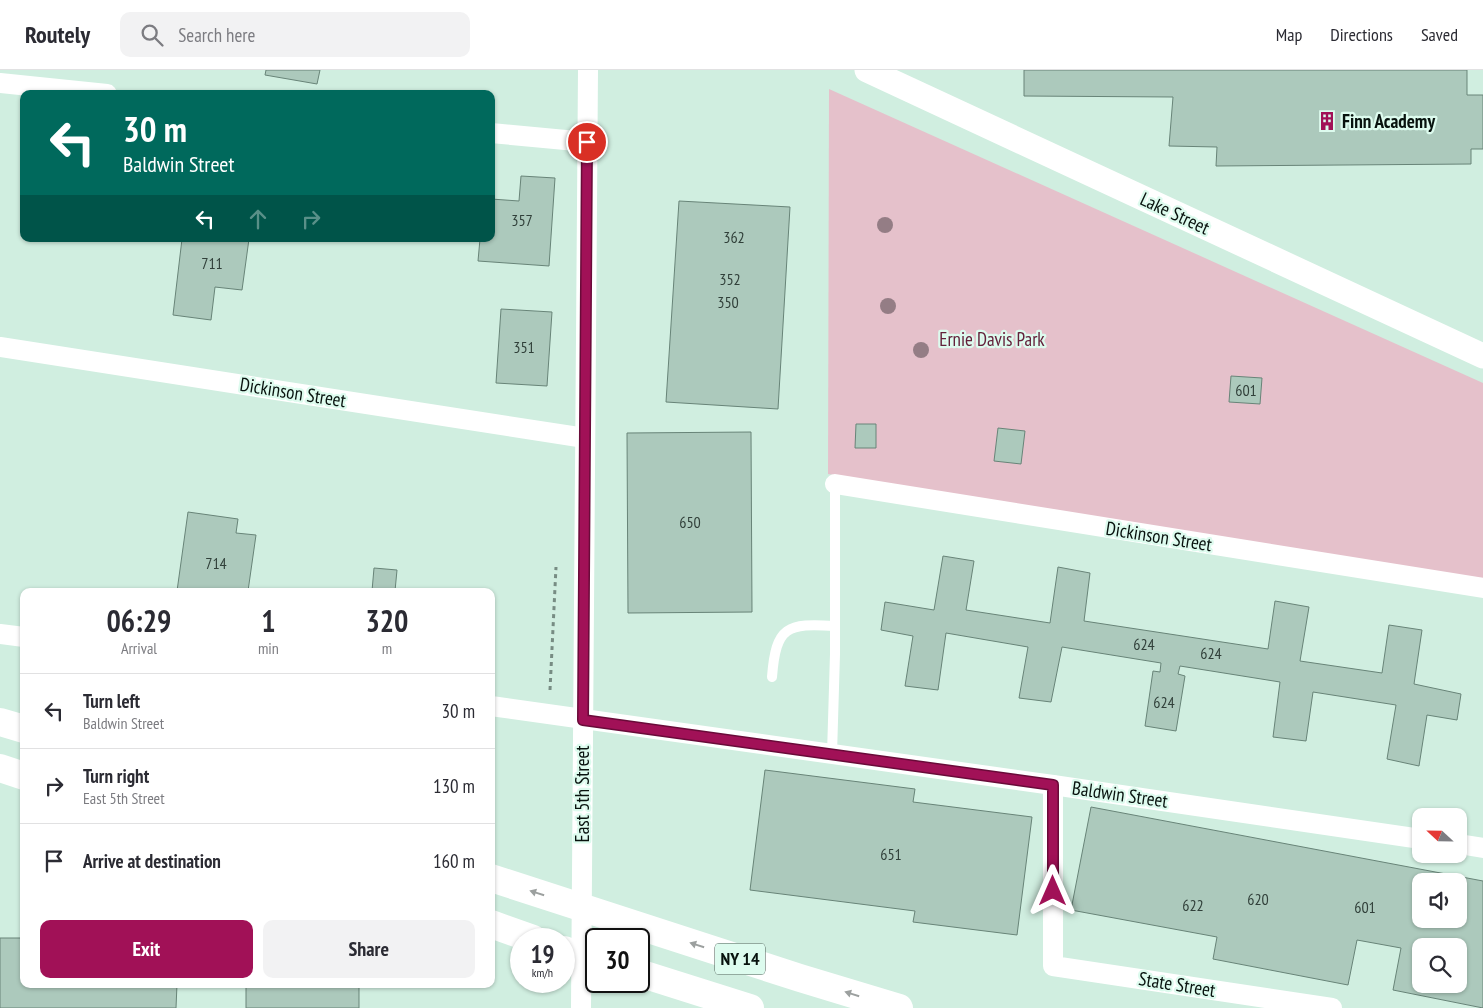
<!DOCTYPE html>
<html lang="en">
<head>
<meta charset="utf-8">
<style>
	:root { --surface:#fff; --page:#f2f2f3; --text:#2b2b33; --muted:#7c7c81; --line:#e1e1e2; --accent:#a11157 }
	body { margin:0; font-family:"PT Sans Narrow",sans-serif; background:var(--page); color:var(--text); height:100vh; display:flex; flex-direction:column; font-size:19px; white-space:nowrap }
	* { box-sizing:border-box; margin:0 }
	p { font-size:16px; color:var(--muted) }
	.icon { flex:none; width:28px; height:28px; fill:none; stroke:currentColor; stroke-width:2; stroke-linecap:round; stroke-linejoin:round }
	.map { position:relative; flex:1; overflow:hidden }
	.side { position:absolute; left:20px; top:518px; width:475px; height:400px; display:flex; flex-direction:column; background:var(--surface); border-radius:10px; box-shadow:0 1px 4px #0004 }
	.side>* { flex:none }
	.banner { position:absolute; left:20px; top:20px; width:475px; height:152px; border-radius:10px; box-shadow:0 1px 4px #0004; background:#00695c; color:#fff; overflow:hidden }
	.needle { width:32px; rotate:292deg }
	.buttons { position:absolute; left:1412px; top:738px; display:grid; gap:10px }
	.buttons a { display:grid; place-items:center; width:55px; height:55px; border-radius:10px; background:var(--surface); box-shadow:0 1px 4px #0004; font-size:25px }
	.speed { position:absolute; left:510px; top:858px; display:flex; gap:10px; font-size:25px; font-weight:700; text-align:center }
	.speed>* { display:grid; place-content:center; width:65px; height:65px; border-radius:50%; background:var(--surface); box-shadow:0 1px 4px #0004; line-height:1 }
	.speed small { font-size:12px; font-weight:400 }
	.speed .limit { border:2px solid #111; border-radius:8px; background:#fff; color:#111 }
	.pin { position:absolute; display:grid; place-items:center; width:42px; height:42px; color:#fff; margin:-21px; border:2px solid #fff; border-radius:50%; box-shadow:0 1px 5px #0007 }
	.me { position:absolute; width:55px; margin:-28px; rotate:0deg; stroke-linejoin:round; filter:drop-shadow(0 0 4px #0008) }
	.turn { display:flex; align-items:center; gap:18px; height:105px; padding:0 20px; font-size:22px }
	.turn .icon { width:65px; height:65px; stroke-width:2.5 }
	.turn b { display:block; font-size:35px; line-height:42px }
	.lanes { display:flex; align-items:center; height:48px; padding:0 20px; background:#0003; justify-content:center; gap:25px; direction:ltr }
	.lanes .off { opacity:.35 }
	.eta { display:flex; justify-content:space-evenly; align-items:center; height:85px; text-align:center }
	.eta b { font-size:30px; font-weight:800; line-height:35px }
	.primary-button { display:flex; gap:10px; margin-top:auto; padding:10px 20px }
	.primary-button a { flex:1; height:58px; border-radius:10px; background:var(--accent); color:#fff; font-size:20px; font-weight:800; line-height:58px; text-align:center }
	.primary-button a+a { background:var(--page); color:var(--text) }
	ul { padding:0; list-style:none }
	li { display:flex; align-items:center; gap:15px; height:75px; padding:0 20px; border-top:1px solid var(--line) }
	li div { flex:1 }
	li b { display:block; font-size:19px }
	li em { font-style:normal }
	header { display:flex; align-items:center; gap:30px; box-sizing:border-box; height:70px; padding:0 25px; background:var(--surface); border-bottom:1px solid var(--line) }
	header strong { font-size:24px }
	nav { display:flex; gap:28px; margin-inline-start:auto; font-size:18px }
	.search { width:350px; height:45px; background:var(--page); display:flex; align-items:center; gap:12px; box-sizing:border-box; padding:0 18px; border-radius:10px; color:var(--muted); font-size:19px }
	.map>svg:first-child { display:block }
	.green { fill:#e5c1cb }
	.building { fill:#acc9bc; stroke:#688478; fill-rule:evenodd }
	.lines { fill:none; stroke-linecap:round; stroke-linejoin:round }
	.path { stroke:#778c83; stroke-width:3; stroke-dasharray:4 4; stroke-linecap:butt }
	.service { stroke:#fff; stroke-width:10 }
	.minor { stroke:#fff; stroke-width:20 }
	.tertiary { stroke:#fff; stroke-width:25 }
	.primary { stroke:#fff; stroke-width:28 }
	.tree { fill:#947d85 }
	.oneway { fill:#9ca09f }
	.route-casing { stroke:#690b39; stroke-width:12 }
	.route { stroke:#a11157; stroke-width:9 }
	.labels { text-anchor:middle; stroke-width:4.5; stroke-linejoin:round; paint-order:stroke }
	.number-label { font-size:16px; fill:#31403a }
	.shield { fill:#ddfbee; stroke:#485851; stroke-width:1 }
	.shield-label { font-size:18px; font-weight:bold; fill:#08120e }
	.poi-label { font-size:19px; font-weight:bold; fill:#08120e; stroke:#ddfbee; text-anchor:start }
	.street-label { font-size:19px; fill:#08120e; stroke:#ddfbee }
	.park-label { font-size:19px; fill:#63203a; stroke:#ddfbee }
</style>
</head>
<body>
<header>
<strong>Routely</strong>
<div class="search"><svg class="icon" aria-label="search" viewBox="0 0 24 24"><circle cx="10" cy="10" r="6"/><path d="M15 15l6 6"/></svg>Search here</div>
<nav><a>Map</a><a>Directions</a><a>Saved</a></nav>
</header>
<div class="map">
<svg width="1483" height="938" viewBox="0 0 1483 938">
	<rect width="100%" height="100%" fill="#d0eee0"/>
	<path class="green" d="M829 19 1483 313V518L828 404Z"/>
	<g class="building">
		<path d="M266 0H320L317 14 265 5Z"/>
		<path d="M1024 0H1467V25H1483V79H1471V94L1216 96 1217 77 1169 76 1173 27 1024 26Z"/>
		<path d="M521 106 555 108 549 196 478 191 480 169H491V129L519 131Z"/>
		<path d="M679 131 790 137 778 339 666 332Z"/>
		<path d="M182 169H249L242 220 215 217 211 250 173 245Z"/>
		<path d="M501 239 552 242 547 316 496 313Z"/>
		<path d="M1231 306 1262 308 1260 334 1229 332Z"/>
		<path d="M856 354H876V378H855Z"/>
		<path d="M998 358 1025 361 1021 394 994 391Z"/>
		<path d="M751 362 752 542 628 543 627 363Z"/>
		<path d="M188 442 238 449 236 463 256 465 248 521H177Z"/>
		<path d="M943 486 974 491 966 540 1050 553 1058 497 1090 503 1084 551 1268 579 1275 531 1309 537 1300 591 1382 603 1389 555 1422 560 1414 614 1461 624 1457 650 1427 645 1419 696 1387 689 1396 635 1313 622 1306 671 1273 667 1280 612 1180 596 1178 604 1185 606 1176 661 1145 656 1153 601 1160 602 1161 593 1062 577 1051 632 1019 628 1028 577 946 563 938 620 905 616 913 566 881 560 885 532 934 540Z"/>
		<path d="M374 498 397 500 395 521H372Z"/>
		<path d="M765 700 915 719 913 732 1032 747 1017 865 913 852 915 841 750 820Z"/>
		<path d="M1091 737 1483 811V938L1393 920 1401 878 1357 870 1348 915 1213 889 1217 867 1071 840ZM1421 811H1459V849H1421ZM1421 876H1459V914H1421Z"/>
		<path d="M0 868H24V914H177L176 938H0Z"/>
		<rect x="246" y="914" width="113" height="24"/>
	</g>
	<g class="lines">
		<path class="path" d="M550 620 556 497"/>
		<g class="service">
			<path d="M772 607C776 556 787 553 835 556"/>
			<path d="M832 684 835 584V414"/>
		</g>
		<g class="minor">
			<path d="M0 13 107 24"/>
			<path d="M491 63 587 72"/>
			<path d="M0 277 585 368"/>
			<path d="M835 414 1483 518"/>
			<path d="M0 564 24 567"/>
			<path d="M491 636 1053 715 1421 769"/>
			<path d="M1053 715V896L1332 938"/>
			<path d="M1459 774 1483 778"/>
			<path d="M581 938 588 0"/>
		</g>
		<path class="tertiary" d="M867 0 1483 286"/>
		<g class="primary">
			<path d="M0 652 24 659"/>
			<path d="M0 698 24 706"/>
			<path d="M491 808 800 908 899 938"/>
			<path d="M491 854 533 869"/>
			<path d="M564 880 596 891"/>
			<path d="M639 903 750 938"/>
		</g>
	</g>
	<g class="tree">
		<circle cx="885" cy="155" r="8"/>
		<circle cx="888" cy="236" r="8"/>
		<circle cx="921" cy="280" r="8"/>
	</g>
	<defs><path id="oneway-solid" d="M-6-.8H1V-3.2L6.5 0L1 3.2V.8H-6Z" transform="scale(1.25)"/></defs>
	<g class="oneway">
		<use href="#oneway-solid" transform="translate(537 823) rotate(-162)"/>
		<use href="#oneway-solid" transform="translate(697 875) rotate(-162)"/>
		<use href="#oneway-solid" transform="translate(852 924) rotate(-163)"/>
	</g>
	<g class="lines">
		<g class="route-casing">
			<path id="route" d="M587 72 583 650 1053 715V821"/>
		</g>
		<use href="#route" class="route"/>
	</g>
	<defs>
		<g id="building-bare" transform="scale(1.5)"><path d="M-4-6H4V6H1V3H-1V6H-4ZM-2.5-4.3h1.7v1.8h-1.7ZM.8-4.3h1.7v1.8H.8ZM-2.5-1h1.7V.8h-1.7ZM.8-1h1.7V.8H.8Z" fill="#a11157" stroke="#ddfbee" stroke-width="2.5" paint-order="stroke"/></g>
	</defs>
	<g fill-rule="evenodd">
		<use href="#building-bare" x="1327" y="51"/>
	</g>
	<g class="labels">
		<g class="number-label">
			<text x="522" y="156">357</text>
			<text x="734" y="173">362</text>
			<text x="212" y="199">711</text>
			<text x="730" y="215">352</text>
			<text x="728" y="238">350</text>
			<text x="524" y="283">351</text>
			<text x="1246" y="326">601</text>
			<text x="690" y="458">650</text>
			<text x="216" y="499">714</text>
			<text x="1144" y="580">624</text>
			<text x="1211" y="589">624</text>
			<text x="1164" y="638">624</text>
			<text x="891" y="790">651</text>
			<text x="1258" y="835">620</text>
			<text x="1193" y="841">622</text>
			<text x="1365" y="843">601</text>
		</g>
		<rect class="shield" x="715" y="873.5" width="50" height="31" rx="4"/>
		<g class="shield-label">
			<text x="740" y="895">NY 14</text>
		</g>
		<g class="poi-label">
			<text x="1342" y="58">Finn Academy</text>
		</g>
		<g class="street-label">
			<text transform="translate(1175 143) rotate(25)" y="7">Lake Street</text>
			<text transform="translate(293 322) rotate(9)" y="7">Dickinson Street</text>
			<text transform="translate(1159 466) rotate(9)" y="7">Dickinson Street</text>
			<text transform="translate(582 724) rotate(-90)" y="7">East 5th Street</text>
			<text transform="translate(1120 724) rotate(8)" y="7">Baldwin Street</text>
			<text transform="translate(1177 914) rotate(9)" y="7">State Street</text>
		</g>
		<g class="park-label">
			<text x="992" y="276">Ernie Davis Park</text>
		</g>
	</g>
</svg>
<div class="buttons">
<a><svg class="needle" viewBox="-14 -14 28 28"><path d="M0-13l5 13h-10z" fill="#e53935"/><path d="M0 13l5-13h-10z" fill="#7c7c81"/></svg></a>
<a><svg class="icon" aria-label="sound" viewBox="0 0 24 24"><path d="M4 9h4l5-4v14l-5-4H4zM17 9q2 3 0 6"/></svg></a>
<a><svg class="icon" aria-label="search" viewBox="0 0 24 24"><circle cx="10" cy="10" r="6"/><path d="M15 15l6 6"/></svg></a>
</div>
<div class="speed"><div>19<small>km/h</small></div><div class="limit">30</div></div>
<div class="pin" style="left:587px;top:72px;background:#d93025"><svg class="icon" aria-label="arrive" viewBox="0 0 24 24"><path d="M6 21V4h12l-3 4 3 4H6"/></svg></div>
<svg class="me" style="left:1053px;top:821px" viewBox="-20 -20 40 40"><path d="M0-17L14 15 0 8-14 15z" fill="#a11157" stroke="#fff" stroke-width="4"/></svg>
<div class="banner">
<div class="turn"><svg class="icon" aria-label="left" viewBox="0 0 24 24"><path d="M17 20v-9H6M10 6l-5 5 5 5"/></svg><div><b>30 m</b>Baldwin Street</div></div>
<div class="lanes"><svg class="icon" aria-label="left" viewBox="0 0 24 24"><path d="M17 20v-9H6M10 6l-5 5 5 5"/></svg><svg class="icon off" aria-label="ahead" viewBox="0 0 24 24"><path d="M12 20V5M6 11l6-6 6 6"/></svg><svg class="icon off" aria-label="right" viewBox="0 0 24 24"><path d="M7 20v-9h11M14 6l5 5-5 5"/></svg></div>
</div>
<section class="side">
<div class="eta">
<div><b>06:29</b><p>Arrival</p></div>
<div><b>1</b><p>min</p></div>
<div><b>320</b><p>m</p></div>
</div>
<ul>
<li><svg class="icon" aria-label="left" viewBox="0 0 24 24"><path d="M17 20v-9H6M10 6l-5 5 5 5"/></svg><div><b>Turn left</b><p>Baldwin Street</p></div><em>30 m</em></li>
<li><svg class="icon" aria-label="right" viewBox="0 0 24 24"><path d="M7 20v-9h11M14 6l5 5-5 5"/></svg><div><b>Turn right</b><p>East 5th Street</p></div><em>130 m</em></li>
<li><svg class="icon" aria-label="arrive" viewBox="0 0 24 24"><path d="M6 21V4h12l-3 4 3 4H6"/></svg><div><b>Arrive at destination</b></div><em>160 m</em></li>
</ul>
<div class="primary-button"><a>Exit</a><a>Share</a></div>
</section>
</div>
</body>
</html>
